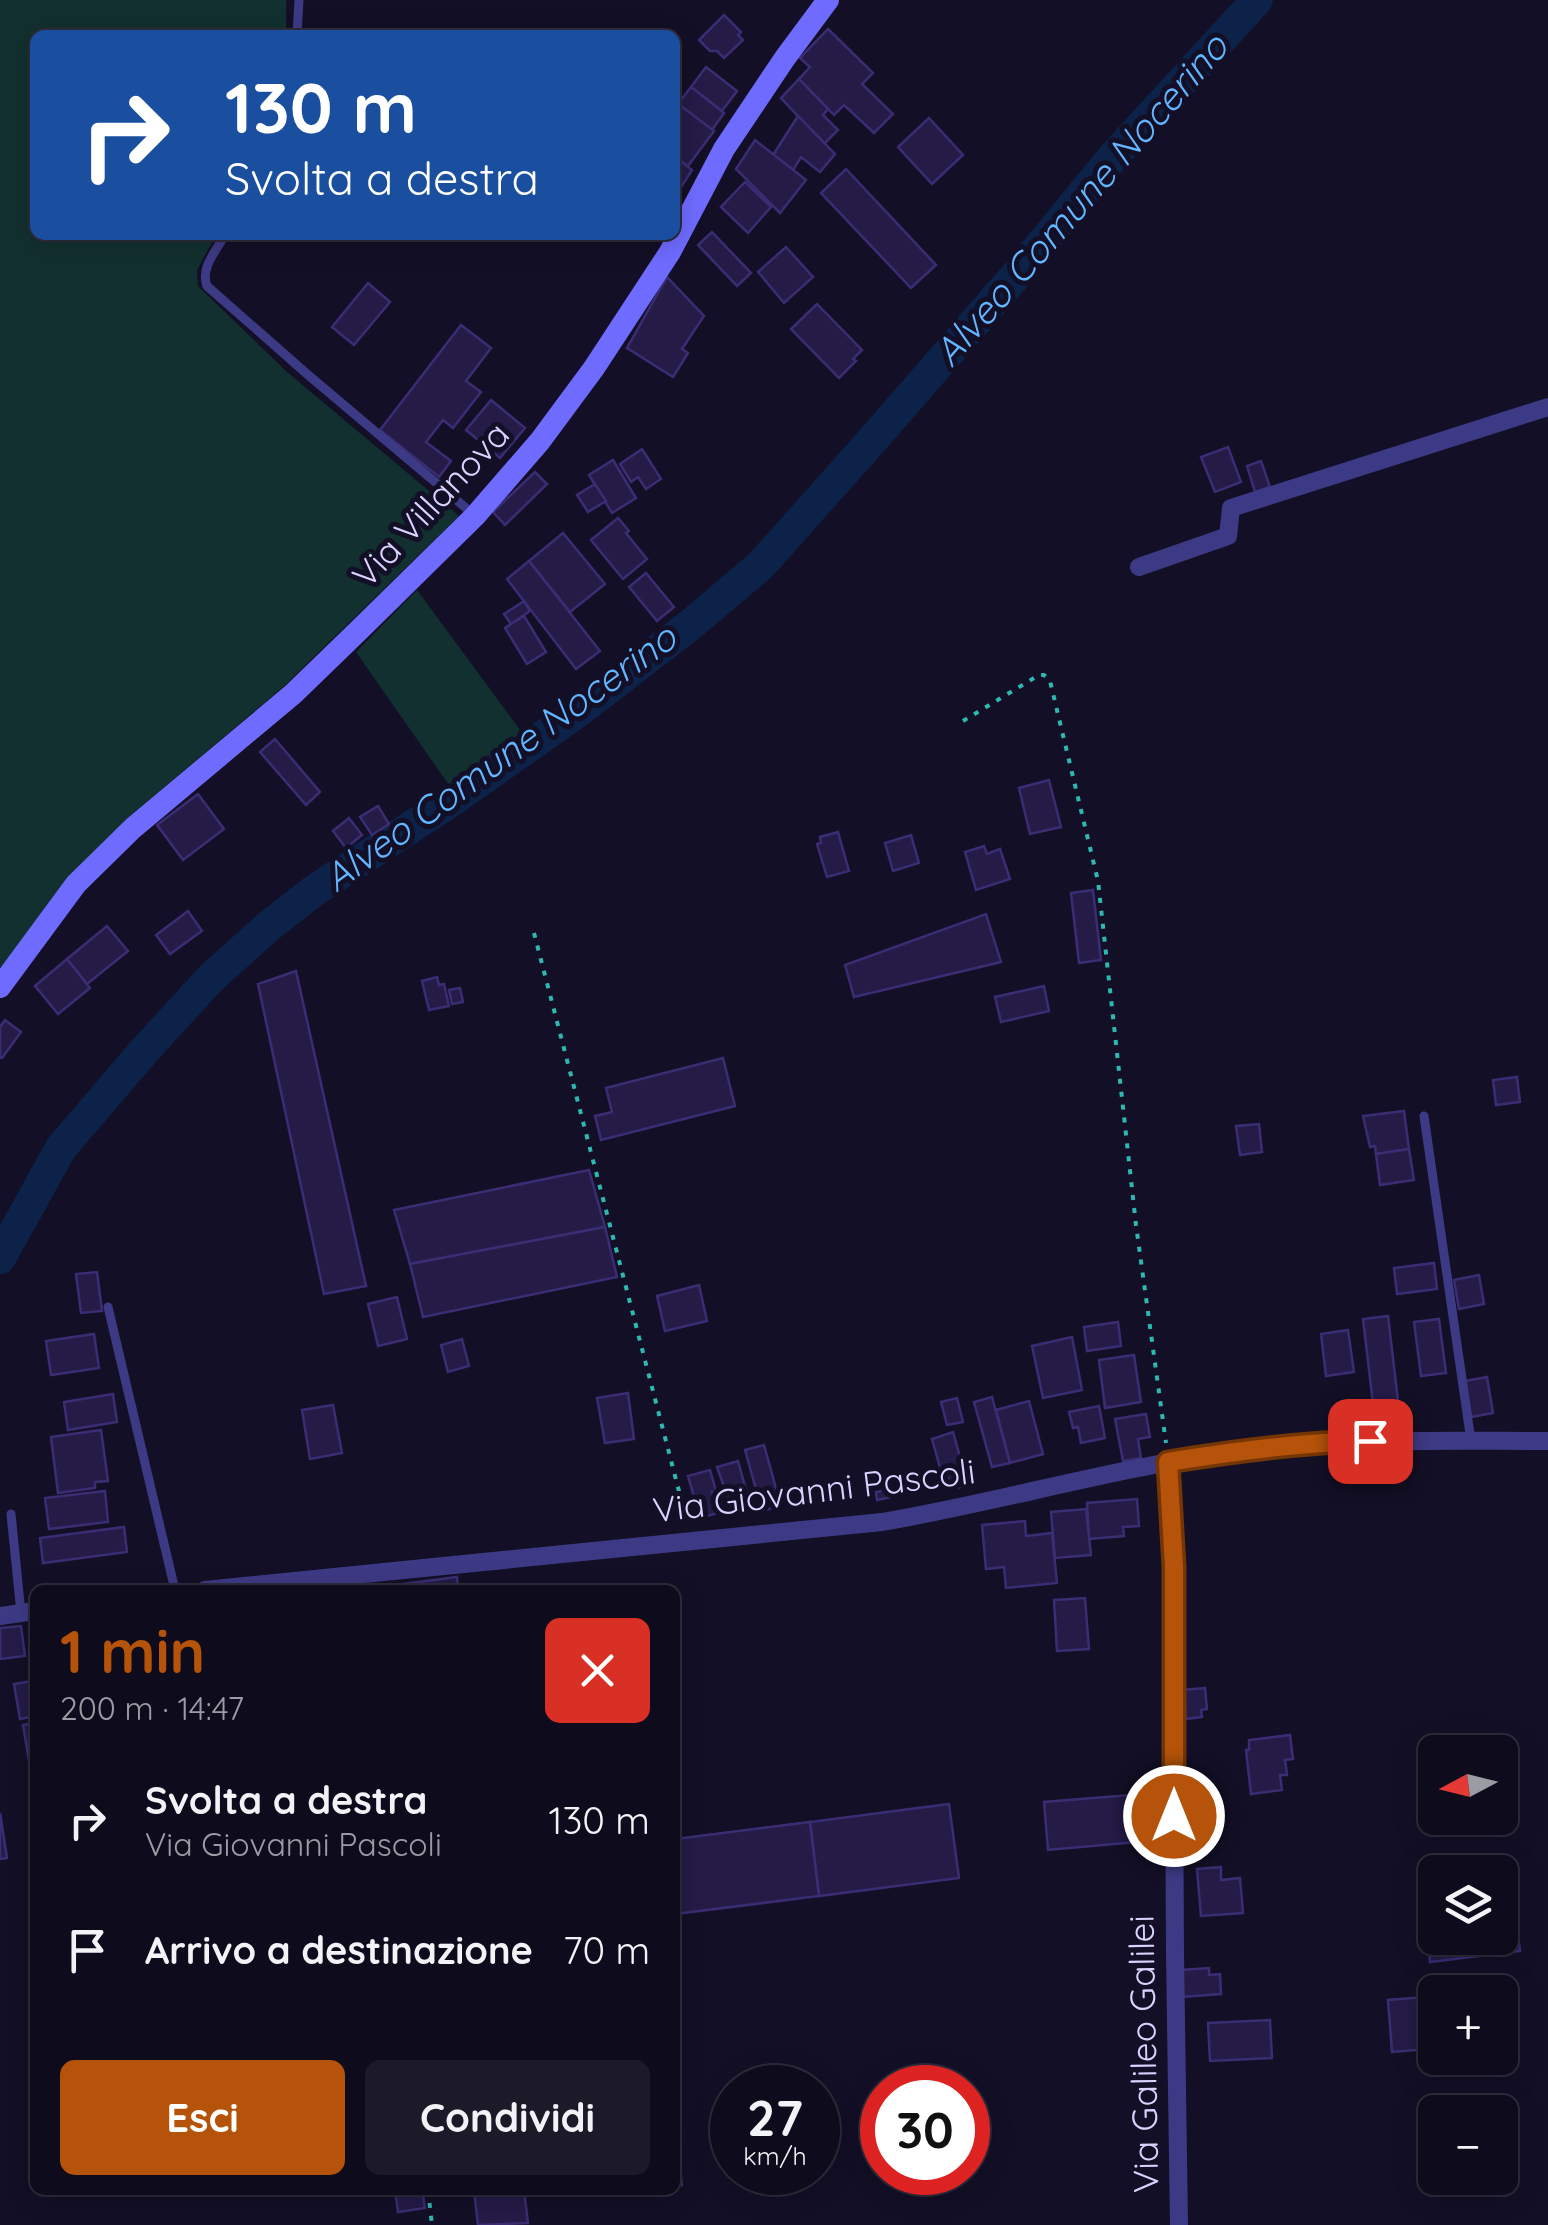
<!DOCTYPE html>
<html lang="it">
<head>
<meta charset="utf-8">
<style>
	:root { --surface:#0e0b1c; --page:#1c1929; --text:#f1f3f6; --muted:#9b9ba3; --line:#2e2b3b; --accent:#b45309 }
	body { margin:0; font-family:Quicksand,sans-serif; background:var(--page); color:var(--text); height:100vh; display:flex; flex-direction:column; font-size:38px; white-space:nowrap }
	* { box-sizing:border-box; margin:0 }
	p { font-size:32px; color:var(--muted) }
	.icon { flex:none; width:55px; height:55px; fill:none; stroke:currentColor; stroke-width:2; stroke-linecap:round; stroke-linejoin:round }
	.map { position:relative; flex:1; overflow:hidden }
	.panel { position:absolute; left:30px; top:1585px; width:650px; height:610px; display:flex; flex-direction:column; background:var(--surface); border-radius:15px; box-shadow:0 5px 25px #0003,0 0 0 2px var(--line) }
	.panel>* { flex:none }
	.top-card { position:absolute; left:30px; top:30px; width:650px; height:210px; border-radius:15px; box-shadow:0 5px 25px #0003,0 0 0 2px var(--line); background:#1a4fa0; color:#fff; overflow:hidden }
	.needle { width:65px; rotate:263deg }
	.buttons { position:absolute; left:1418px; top:1735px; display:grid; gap:20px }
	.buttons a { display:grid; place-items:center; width:100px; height:100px; border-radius:15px; background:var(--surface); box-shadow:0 5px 25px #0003,0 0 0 2px var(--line); font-size:50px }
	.speed { position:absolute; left:710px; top:2065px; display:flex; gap:20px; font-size:50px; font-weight:700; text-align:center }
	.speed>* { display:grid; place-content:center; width:130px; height:130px; border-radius:50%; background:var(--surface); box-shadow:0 5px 25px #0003,0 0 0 2px var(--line); line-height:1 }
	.speed small { font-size:25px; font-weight:400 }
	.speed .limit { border:15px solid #d22; background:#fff; color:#111 }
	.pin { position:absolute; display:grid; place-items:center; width:85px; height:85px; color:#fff; margin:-42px; border-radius:20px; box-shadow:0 5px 15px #0006 }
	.me { position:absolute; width:110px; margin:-55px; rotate:0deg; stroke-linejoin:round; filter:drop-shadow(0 0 8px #0008) }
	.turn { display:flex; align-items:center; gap:35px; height:210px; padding:0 30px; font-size:45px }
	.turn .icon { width:130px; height:130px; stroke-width:2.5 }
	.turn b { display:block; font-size:70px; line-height:85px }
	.round { display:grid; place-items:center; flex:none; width:105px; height:105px; border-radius:15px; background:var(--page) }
	.headline { display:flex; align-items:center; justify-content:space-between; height:170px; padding:0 30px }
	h1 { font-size:60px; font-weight:700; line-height:75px; color:var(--accent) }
	.action { display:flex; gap:20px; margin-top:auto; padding:20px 30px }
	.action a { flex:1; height:115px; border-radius:15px; background:var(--accent); color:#fff; font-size:40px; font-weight:700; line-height:115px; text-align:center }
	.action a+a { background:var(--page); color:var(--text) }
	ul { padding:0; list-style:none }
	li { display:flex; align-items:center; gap:30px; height:130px; padding:0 30px }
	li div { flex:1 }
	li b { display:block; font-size:38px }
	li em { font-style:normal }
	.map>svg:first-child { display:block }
	.green { fill:#12302f }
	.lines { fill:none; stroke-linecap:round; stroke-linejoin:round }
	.river { stroke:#0c2248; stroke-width:32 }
	.building { fill:#241b47; stroke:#3b2d73; stroke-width:2.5 }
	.path { stroke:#2fb8b0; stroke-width:4; stroke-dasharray:5 8; stroke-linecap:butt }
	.service { stroke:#3d3a85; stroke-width:9 }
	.minor { stroke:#3d3a85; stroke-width:18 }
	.secondary { stroke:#6f6bff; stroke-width:22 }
	.route-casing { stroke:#753606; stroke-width:25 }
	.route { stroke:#b45309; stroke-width:18 }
	.labels { text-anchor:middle; stroke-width:10; stroke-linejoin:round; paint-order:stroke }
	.street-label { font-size:35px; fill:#d9d4ff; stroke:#130f26 }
	.water-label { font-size:38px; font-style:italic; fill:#62b6ff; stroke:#130f26 }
</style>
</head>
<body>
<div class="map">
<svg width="1548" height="2225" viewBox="0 0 1548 2225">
	<rect width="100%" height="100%" fill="#130f26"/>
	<g class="green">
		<path d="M0 0H286V35H35V235H216L197 270 198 286 287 372 459 516 283 687 125 820 0 968Z"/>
		<path d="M417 590 526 738 451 788 356 652Z"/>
	</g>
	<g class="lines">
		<path class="river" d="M0 1258 61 1148 144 1051 211 978 270 925 315 890 457 797 576 713 690 625 761 565 868 445 1017 274 1113 157 1257 0"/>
	</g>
	<g class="building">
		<path d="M724 15 741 32 738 35 743 40 724 58 717 51H710L699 40Z"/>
		<path d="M828 29 873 73 862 84 893 114 874 133 844 105 834 115 799 79 810 67 800 58Z"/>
		<path d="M706 67 737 91 722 111 691 87Z"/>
		<path d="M799 79 828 109 823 115 838 130 824 144 781 98Z"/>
		<path d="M691 87 724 113 712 130 678 104Z"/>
		<path d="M681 106 714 131 688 166 675 157V113Z"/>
		<path d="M798 116 835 154 820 172 801 157 793 170 773 155Z"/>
		<path d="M929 118 963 155 932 184 898 147Z"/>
		<path d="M755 140 806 180 780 213 736 169Z"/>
		<path d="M675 157 692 170 680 189 675 185Z"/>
		<path d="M846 169 936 265 911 288 821 193Z"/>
		<path d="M745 182 771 207 748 233 721 207Z"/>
		<path d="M712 232 751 273 737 286 698 245Z"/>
		<path d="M786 247 813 277 784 303 758 272Z"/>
		<path d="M667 277 704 316 682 349 688 353 673 377 627 348Z"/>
		<path d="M368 283 390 302 354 345 332 327Z"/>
		<path d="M817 304 862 350 853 359 856 361 839 378 791 329Z"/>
		<path d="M461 325 491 348 466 381 481 392 453 428 443 420 426 442 451 461 439 477 380 430Z"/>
		<path d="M491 400 525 428 500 458 466 430Z"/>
		<path d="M1228 447 1241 482 1215 492 1201 457Z"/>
		<path d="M642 449 661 479 646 489 638 477 631 482 620 464Z"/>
		<path d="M613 460 636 498 612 513 589 475Z"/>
		<path d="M1261 461 1270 487 1255 492 1247 466Z"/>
		<path d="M535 472 547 484 505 525 493 512Z"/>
		<path d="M595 484 606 501 588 512 577 495Z"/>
		<path d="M618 518 629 531 626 533 647 559 623 579 591 540Z"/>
		<path d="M563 533 605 584 570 612 529 561Z"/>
		<path d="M529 561 600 651 576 669 507 579Z"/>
		<path d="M646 573 674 607 657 621 629 587Z"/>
		<path d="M524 601 530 611 511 624 504 614Z"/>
		<path d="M524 616 546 652 527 664 505 628Z"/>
		<path d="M275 739 320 792 306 805 260 752Z"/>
		<path d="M1049 780 1061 827 1030 834 1019 788Z"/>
		<path d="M198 794 224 829 183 860 157 825Z"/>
		<path d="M378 806 389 824 372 835 360 817Z"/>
		<path d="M349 818 362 835 346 848 333 831Z"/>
		<path d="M838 832 849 871 827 877 817 844 821 843 820 837Z"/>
		<path d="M911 835 919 863 893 871 885 843Z"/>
		<path d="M984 846 987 854 1000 849 1010 879 976 890 965 852Z"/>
		<path d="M1093 890 1101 960 1079 963 1071 893Z"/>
		<path d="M188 911 202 931 170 954 156 935Z"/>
		<path d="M986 914 1001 962 854 997 845 965Z"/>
		<path d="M107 926 128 951 87 984 67 959Z"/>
		<path d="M67 959 90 988 58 1014 35 986Z"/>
		<path d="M296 971 366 1286 324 1294 258 984Z"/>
		<path d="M437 977 439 985 444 984 449 1006 429 1010 422 981Z"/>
		<path d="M1044 986 1049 1011 1001 1022 995 997Z"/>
		<path d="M460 988 463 1002 452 1004 449 990Z"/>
		<path d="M5 1020 21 1032 2 1058 0 1057V1027Z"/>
		<path d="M723 1058 735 1106 601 1140 595 1116 612 1112 606 1088Z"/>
		<path d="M1517 1077 1520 1102 1496 1105 1493 1080Z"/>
		<path d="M1404 1111 1409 1149 1376 1154 1375 1146 1370 1147 1363 1116Z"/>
		<path d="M1259 1124 1262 1152 1240 1155 1236 1126Z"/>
		<path d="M1409 1149 1414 1180 1380 1185 1376 1154Z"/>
		<path d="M589 1170 605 1227 410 1264 394 1210Z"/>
		<path d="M605 1227 617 1277 423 1317 410 1264Z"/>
		<path d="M1434 1263 1437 1289 1397 1294 1394 1268Z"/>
		<path d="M97 1272 102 1311 81 1313 76 1274Z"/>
		<path d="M1479 1275 1484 1304 1459 1309 1454 1280Z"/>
		<path d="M699 1285 707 1321 665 1331 657 1296Z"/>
		<path d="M397 1297 407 1339 378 1346 368 1304Z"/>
		<path d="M1388 1316 1399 1409 1374 1412 1363 1319Z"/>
		<path d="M1439 1319 1446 1373 1421 1376 1414 1322Z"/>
		<path d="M1118 1322 1121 1346 1087 1351 1084 1327Z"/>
		<path d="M1348 1330 1354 1372 1326 1376 1321 1334Z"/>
		<path d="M94 1334 99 1368 51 1375 46 1341Z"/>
		<path d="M1072 1337 1082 1390 1043 1398 1032 1346Z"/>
		<path d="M462 1339 469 1366 448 1372 441 1345Z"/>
		<path d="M1134 1355 1141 1402 1105 1408 1099 1360Z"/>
		<path d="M1487 1377 1493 1413 1471 1417 1465 1381Z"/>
		<path d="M628 1393 634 1439 605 1443 597 1398Z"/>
		<path d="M113 1394 117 1422 68 1430 64 1402Z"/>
		<path d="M992 1397 1010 1463 992 1467 974 1402Z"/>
		<path d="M957 1398 963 1422 947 1425 941 1402Z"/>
		<path d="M1029 1401 1043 1454 1010 1463 996 1410Z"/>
		<path d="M333 1405 342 1453 310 1459 302 1410Z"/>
		<path d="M1099 1406 1105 1438 1081 1443 1078 1427 1073 1428 1069 1412Z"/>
		<path d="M1146 1414 1150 1437 1138 1439 1141 1458 1123 1461 1115 1419Z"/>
		<path d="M101 1430 108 1481 95 1482V1488L58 1493 51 1437Z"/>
		<path d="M953 1432 968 1485 951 1490 946 1473 942 1475 932 1439Z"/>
		<path d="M764 1445 781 1506 762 1511 745 1450Z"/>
		<path d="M738 1461 750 1504 732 1509 717 1467Z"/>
		<path d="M710 1470 716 1491 712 1492 718 1513 700 1518 688 1476Z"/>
		<path d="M896 1488 897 1496 877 1500 876 1492Z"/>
		<path d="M105 1491 108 1522 49 1529 45 1498Z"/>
		<path d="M1137 1499 1139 1526 1123 1527 1124 1536 1089 1539 1087 1503Z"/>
		<path d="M1086 1509 1091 1555 1055 1558 1051 1512Z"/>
		<path d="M1025 1521 1026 1536 1052 1533 1057 1583 1006 1588 1004 1567 986 1569 982 1525Z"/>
		<path d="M124 1527 127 1552 43 1563 40 1538Z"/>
		<path d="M457 1577 458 1590H372V1588Z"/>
		<path d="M1085 1598 1089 1649 1057 1651 1054 1600Z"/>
		<path d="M21 1626 25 1656 0 1659V1628Z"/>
		<path d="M35 1675V1716L20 1719 14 1684 32 1681 31 1676Z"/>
		<path d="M1205 1688 1207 1709 1201 1710 1202 1717 1186 1719 1183 1690Z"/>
		<path d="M35 1723V1760L29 1761 23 1725Z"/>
		<path d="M1290 1735 1293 1759 1285 1760 1287 1775H1280L1282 1790 1251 1794 1246 1750H1249V1740Z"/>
		<path d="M1155 1793 1159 1840 1048 1850 1044 1802Z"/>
		<path d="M949 1804 959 1878 819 1896 810 1822Z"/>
		<path d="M0 1813 7 1858 0 1859Z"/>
		<path d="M810 1822 819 1896 675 1914V1839Z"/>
		<path d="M1221 1867V1880L1240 1878 1243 1913 1201 1916 1197 1869Z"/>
		<path d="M1513 1899 1520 1951 1430 1962 1424 1910 1435 1909V1938H1500V1901Z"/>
		<path d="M1209 1968V1975L1220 1974 1221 1994 1183 1997 1181 1970Z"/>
		<path d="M1425 1997 1429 2049 1392 2052 1388 2000Z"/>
		<path d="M1270 2020 1272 2058 1210 2061 1208 2023Z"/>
		<path d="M678 2151 682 2185H675V2152Z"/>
		<path d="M395 2190H422L425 2208 398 2212Z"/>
		<path d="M485 2190H524L528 2223 478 2225 474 2191Z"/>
	</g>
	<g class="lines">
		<g class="path">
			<path d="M963 721 1039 675H1044L1050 681 1098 881 1136 1225 1166 1443"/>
			<path d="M534 933 687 1522"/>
			<path d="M428 2190 432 2225"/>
		</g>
		<g class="service">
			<path d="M297 35 299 0"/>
			<path d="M225 235C216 251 200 268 207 286L307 374 473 514"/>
			<path d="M1424 1116 1471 1441"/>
			<path d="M108 1307 175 1590"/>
			<path d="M11 1514 21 1613"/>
		</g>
		<g class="minor">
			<path d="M1139 567 1228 536 1231 508 1548 407"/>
			<path d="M1168 1462 1173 1567 1175 1954 1179 2225"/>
			<path d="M205 1590 882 1522C1000 1502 1116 1467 1235 1452 1339 1438 1443 1441 1548 1441"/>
			<path d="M0 1616 35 1611"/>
		</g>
		<path class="secondary" d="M0 987 76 884 133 828 293 694 357 632 475 516 540 441 594 368 670 252 724 149 785 58 828 0"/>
	</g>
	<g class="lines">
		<g class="route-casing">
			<path id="route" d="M1174 1816V1567L1168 1462C1235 1451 1302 1442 1370 1441"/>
		</g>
		<use href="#route" class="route"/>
	</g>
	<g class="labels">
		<g class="street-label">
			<text transform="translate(431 505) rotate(-47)" y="12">Via Villanova</text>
			<text transform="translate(814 1491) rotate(-7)" y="12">Via Giovanni Pascoli</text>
			<text transform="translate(1144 2054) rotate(-91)" y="12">Via Galileo Galilei</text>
		</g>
		<g class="water-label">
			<text transform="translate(1081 200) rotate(-49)" y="13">Alveo Comune Nocerino</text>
			<text transform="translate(500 758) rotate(-36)" y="13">Alveo Comune Nocerino</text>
		</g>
	</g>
</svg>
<div class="buttons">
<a><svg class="needle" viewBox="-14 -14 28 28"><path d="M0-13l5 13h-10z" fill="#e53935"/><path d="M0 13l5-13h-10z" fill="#9b9ba3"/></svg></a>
<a><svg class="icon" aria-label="layers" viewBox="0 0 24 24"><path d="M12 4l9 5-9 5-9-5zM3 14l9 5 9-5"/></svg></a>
<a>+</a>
<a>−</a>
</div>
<div class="speed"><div>27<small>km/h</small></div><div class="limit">30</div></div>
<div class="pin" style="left:1370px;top:1441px;background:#d93025"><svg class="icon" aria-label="arrive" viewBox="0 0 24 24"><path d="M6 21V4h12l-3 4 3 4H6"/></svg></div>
<svg class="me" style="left:1174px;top:1816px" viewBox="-20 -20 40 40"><circle r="17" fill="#b45309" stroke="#fff" stroke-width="3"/><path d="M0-11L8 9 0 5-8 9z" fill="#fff"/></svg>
<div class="top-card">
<div class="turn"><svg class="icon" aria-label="right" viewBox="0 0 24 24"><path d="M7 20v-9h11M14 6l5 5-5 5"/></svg><div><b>130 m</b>Svolta a destra</div></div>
</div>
<section class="panel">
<div class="headline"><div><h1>1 min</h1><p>200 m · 14:47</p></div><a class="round" style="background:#d93025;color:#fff"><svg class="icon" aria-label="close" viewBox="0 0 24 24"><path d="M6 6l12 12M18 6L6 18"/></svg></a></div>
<ul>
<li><svg class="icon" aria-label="right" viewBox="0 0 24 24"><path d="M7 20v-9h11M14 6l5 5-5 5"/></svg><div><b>Svolta a destra</b><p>Via Giovanni Pascoli</p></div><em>130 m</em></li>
<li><svg class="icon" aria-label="arrive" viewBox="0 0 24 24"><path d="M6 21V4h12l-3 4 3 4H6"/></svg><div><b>Arrivo a destinazione</b></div><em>70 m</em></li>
</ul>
<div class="action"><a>Esci</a><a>Condividi</a></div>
</section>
</div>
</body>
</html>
